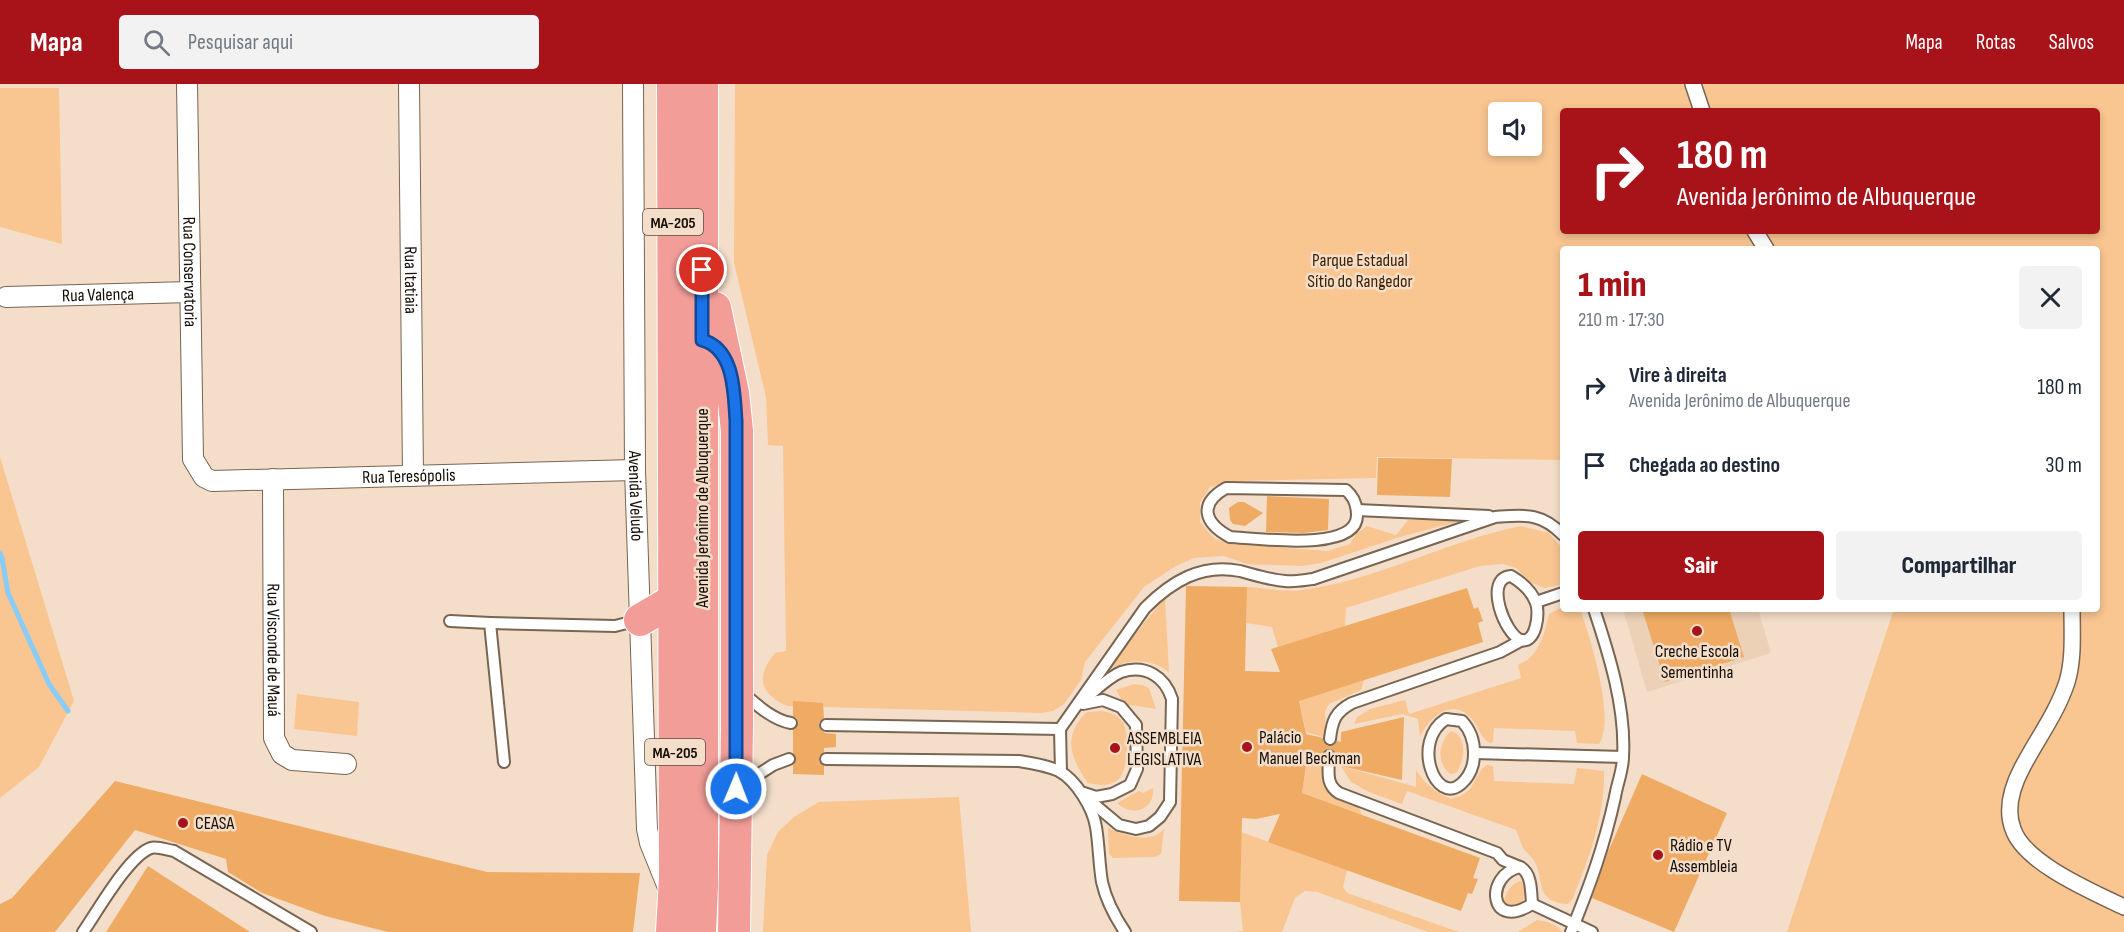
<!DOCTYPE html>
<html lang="pt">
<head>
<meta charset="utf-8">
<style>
	:root { --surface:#fff; --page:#f2f2f3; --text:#1f2937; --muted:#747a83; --accent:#a81319 }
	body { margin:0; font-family:"Sofia Sans Condensed",sans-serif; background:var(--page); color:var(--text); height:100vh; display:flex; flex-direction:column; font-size:22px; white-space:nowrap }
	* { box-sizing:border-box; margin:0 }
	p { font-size:20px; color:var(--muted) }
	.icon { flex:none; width:33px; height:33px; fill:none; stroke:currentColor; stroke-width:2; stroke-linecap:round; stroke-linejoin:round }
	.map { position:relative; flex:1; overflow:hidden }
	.side { position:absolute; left:1560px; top:162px; width:540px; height:366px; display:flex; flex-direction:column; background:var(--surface); border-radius:6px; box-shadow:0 3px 9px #0003 }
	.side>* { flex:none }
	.top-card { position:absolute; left:1560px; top:24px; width:540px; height:126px; border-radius:6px; box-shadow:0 3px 9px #0003; background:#a81319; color:#fff; overflow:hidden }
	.controls { position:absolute; left:1488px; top:18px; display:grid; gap:12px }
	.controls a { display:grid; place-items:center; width:54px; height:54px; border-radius:6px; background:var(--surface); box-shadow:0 3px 9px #0003; font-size:30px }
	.pin { position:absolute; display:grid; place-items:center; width:51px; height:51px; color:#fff; margin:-26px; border:3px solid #fff; border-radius:50%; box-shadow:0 2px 6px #0007 }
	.me { position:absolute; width:66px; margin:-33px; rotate:1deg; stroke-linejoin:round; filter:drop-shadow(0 0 4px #0008) }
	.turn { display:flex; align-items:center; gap:21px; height:126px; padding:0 18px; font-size:27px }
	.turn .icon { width:78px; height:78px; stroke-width:2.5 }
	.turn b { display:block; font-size:42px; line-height:51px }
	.round { display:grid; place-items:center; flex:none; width:63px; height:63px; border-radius:6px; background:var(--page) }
	.overview { display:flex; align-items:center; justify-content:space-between; height:102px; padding:0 18px }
	h1 { font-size:36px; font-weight:800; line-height:45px; color:var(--accent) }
	.button { display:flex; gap:12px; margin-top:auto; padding:12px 18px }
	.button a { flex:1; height:69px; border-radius:6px; background:var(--accent); color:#fff; font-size:24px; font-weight:800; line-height:69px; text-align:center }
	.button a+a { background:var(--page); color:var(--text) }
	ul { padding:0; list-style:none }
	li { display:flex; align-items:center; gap:18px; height:78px; padding:0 18px }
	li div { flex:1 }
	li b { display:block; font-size:22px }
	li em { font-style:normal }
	header { display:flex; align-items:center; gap:36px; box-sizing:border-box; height:84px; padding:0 30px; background:var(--accent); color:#fff }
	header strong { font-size:28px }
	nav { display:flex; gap:33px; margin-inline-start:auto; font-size:21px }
	.search { width:420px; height:54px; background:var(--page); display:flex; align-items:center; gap:15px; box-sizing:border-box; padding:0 21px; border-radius:6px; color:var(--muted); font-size:22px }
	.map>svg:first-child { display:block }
	.built { fill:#edd1b7 }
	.green { fill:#f9c591; fill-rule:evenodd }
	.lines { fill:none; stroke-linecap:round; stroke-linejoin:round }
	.stream { stroke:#88ccfa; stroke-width:5 }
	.building { fill:#efab64 }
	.service-casing { stroke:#786552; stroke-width:14 }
	.pedestrian-casing { stroke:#786552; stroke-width:18 }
	.minor-casing { stroke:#786552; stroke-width:22 }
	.primary-casing { stroke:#fff; stroke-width:34 }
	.service { stroke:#fff; stroke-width:10 }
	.pedestrian { stroke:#fff; stroke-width:15 }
	.minor { stroke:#fff; stroke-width:20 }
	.primary { stroke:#f29d98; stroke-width:32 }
	.route-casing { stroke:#114b97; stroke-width:15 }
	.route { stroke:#1a73e8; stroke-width:10 }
	.poi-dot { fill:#a81319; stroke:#f4dec9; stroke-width:2 }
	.labels { text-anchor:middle; stroke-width:5; stroke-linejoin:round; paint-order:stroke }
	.shield { fill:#f4dec9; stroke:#594c41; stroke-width:1.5 }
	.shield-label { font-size:16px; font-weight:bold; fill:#160e07 }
	.park-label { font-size:18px; fill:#3d2203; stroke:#f4dec9 }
	.street-label { font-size:18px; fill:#160e07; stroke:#f4dec9 }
	.poi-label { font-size:18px; fill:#160e07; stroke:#f4dec9; text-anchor:start }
</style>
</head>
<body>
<header>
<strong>Mapa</strong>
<div class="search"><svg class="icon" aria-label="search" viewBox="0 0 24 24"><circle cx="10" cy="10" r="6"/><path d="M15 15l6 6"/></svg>Pesquisar aqui</div>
<nav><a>Mapa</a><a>Rotas</a><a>Salvos</a></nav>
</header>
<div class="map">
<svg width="2124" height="848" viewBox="0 0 2124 848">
	<rect width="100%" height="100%" fill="#f4dec9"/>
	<path class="built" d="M1623 525H1758L1771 569 1647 608Z"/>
	<g class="green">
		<path d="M735 0H2124V848H1787L1894 525H2097V165H1563V376L1377 373 1376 394 1234 397 1210 403 1200 419V438L1214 454 1230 460 1328 467 1350 460 1356 450 1367 442 1396 451 1408 436H1464L1400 453 1321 479 1302 482 1247 480 1224 472 1194 474 1176 482 1144 503 1085 578 1081 596 1064 620 1053 627 1041 629 787 622C759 609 756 592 775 569L786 567 783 362 768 361 766 313 734 179ZM1563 27H2097V147H1563ZM1498 28H1532V62H1498Z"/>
		<path d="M0 4H59L62 160 0 143Z"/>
		<path d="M0 373 74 617 39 683 0 714Z"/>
		<path d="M1521 442 1549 449 1563 465V500L1545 504 1530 498 1516 484 1503 480 1480 482 1346 524 1345 542 1278 563 1272 543 1246 539 1247 503C1264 504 1284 508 1302 506 1378 496 1446 457 1521 442Z"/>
		<path d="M1165 514 1169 588C1147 571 1123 576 1102 589Z"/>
		<path d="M1563 523V525H1580C1590 553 1616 635 1599 660L1577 659 1575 647 1494 644 1493 658 1490 659C1479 653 1478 639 1469 632 1449 614 1429 635 1420 653L1418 635 1402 630 1354 640 1357 633 1370 625 1405 616 1409 630 1521 594 1518 581C1539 573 1544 551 1549 530Z"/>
		<path d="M1364 596 1361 606 1329 620 1325 628 1326 654 1306 648 1299 616Z"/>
		<path d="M1134 600 1143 601 1149 604 1156 625 1131 621 1126 623 1116 606Z"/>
		<path d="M297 610 359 618 357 652 294 645Z"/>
		<path d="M1103 627C1107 628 1113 630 1117 632 1127 639 1127 652 1127 662 1126 692 1120 706 1088 699 1070 673 1062 652 1087 628Z"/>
		<path d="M1451 647C1468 652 1465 677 1456 689L1450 690C1436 678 1438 659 1451 647Z"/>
		<path d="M1324 673V698L1331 711 1358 722 1362 731 1302 709 1307 679 1312 675Z"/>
		<path d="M1487 681 1493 682 1494 697 1574 700 1577 684 1604 687C1605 732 1589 775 1572 816L1568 820C1533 818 1546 795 1533 775 1530 771 1525 768 1523 764 1520 758 1519 752 1516 746L1407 707 1402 720 1369 708 1351 698 1341 682 1416 703V686C1426 701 1435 708 1451 715 1455 713 1462 712 1465 709 1476 702 1476 687 1487 681Z"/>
		<path d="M1153 704C1155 727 1131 733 1117 719L1139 707 1143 709Z"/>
		<path d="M959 713 971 848H763L767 771 778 748 794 733 819 718Z"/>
		<path d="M1108 744C1123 751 1151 761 1164 745L1161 770 1155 773 1113 774 1109 769Z"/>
		<path d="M1241 748 1347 786 1343 803 1347 809 1459 848H1428L1317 808 1305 807 1295 814 1282 848H1234L1243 847 1240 818Z"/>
		<path d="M1521 797C1527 805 1524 814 1520 823L1503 824C1503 813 1510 799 1521 797Z"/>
		<path d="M1537 836C1546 837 1557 840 1562 848H1518Z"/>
	</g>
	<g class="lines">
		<path class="stream" d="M0 469 2 474 8 509 49 600 68 627"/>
	</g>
	<g class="building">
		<path d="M1378 374 1452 375 1450 413 1377 411Z"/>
		<path d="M1267 412 1329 415 1328 446 1303 449 1266 448Z"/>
		<path d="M1238 418H1244L1263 429 1245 442 1233 440 1230 436 1229 424Z"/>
		<path d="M1186 502 1247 503 1245 587 1280 588 1271 565 1467 504 1474 525 1478 523 1483 537 1478 539 1483 558 1299 617 1306 650 1323 654V658L1328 662H1333L1337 657 1341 658V648L1404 633 1402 696 1341 682V670L1336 671 1333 666 1329 665 1323 668 1321 674 1307 676 1302 709 1480 774 1473 794 1478 795 1472 810 1468 809 1461 827 1268 758 1280 730 1256 735 1242 734 1240 818 1179 817Z"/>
		<path d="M1642 525H1729L1744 573 1665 598Z"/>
		<path d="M793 617 823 619 824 634 819 638V644L825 649 836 650V663L824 664V668L819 672V678L824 682V691L793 690V681L796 676 793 669V646L798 640 797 634 793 632Z"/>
		<path d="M1642 690 1727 729 1674 848 1592 814 1608 768Z"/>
		<path d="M115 697 487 788 640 789 633 848H388L325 832 262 809 228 788 226 775 135 746 55 848H0V820L12 814Z"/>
		<path d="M148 782 250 848H106Z"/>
	</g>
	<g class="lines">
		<g class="service-casing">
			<g id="service">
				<path d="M1226 404 1346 406C1353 412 1357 421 1357 431 1358 469 1255 454 1230 453 1204 439 1198 420 1226 404Z"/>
				<path d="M1357 426 1489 432"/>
				<path d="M1511 492C1521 498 1532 507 1536 519 1540 529 1536 560 1521 556 1505 551 1483 494 1511 492Z"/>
				<path d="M1536 518 1563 509"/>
				<path d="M450 537 490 539 504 678"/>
				<path d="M490 539 615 542 639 536"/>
				<path d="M743 609C757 621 773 636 791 639"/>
				<path d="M1087 613C1098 604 1109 593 1121 588 1146 580 1165 593 1172 615L1170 718 1160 733 1149 742 1136 745 1119 741 1088 715"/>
				<path d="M1083 620 1103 616 1121 623 1136 641 1137 685 1130 701 1112 710 1096 713 1084 709"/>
				<path d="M1446 635 1462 637C1473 649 1476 663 1473 680 1471 688 1468 694 1461 700 1435 722 1411 657 1446 635Z"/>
				<path d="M826 641 1060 645"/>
				<path d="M1330 655C1332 637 1335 628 1352 619L1500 568 1522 556"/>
				<path d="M1475 669 1623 673"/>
				<path d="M1329 672C1329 687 1325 700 1339 709L1497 769 1503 776 1520 783"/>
				<path d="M826 675 1019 677C1032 679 1046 681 1059 687 1076 696 1093 724 1096 743 1099 761 1099 780 1102 798 1106 816 1115 833 1125 848"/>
				<path d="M1061 688 1060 645 1145 524C1171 498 1201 479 1240 487 1255 491 1270 496 1285 497 1295 498 1304 496 1313 495L1495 433C1524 431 1541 428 1563 451"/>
				<path d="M742 701 773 681 789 675"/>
				<path d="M1520 783C1532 789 1531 808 1532 820 1489 848 1484 791 1520 783Z"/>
				<path d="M1532 820 1592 848"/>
				<path d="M83 848C97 828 129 771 151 764 157 762 167 766 174 767L311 848"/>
				<path d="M1571 848C1590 801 1604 763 1615 713 1617 700 1623 686 1623 673 1626 624 1609 570 1594 525"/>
			</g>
		</g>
		<g class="pedestrian-casing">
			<g id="pedestrian">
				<path d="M1693 0 1702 27"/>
				<path d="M1755 147 1766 165"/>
				<path d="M2072 525C2072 549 2074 575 2067 598 2057 629 2037 655 2022 684 2012 703 2005 724 2013 745 2024 779 2093 808 2124 823"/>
			</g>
		</g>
		<g class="minor-casing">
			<g id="minor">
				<path id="s1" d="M187 0 193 375 204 393 212 397 635 386"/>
				<path id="s2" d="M409 0 413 392"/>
				<path id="s3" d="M633 0 635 386 647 745 650 759 669 806"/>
				<path id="s4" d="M6 213 190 208"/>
				<path id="s5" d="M273 395 274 654 282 670 292 676 346 680"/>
			</g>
		</g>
		<g class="primary-casing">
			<g id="primary">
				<path d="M715 224 733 309 737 347V643L734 848"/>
				<path d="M640 536 674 516"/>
				<path d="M672 848 675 795 673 0"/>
				<path d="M700 848 702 802V0"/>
			</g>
		</g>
		<use href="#service" class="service"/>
		<use href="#pedestrian" class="pedestrian"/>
		<use href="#minor" class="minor"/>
		<use href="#primary" class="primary"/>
	</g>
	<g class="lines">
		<g class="route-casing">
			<path id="route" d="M702 186V256C735 265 734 310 736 337V705"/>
		</g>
		<use href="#route" class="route"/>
	</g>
	<g class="poi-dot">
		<circle cx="1697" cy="547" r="6"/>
		<circle cx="1247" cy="663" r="6"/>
		<circle cx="1115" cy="664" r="6"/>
		<circle cx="183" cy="739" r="6"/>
		<circle cx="1658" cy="771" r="6"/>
	</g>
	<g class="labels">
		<g class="shield">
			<rect x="643" y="125" width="60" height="26" rx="4.5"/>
			<rect x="645" y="655" width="60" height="26" rx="4.5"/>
		</g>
		<g class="shield-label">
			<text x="673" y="144">MA-205</text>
			<text x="675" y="674">MA-205</text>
		</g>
		<g class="park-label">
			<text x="1360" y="182">Parque Estadual<tspan x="1360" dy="21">Sítio do Rangedor</tspan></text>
		</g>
		<g class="street-label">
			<text dy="6" stroke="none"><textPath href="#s1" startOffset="188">Rua Conservatoria</textPath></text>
			<text dy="6" stroke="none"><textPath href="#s2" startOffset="196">Rua Itatiaia</textPath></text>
			<text dy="6" stroke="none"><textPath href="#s4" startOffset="92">Rua Valença</textPath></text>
			<text dy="6" stroke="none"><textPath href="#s1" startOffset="602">Rua Teresópolis</textPath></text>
			<text dy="6" stroke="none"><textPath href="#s3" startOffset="412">Avenida Veludo</textPath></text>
			<text transform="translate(702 424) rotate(-90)" y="6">Avenida Jerônimo de Albuquerque</text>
			<text dy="6" stroke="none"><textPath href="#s5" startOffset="171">Rua Visconde de Mauá</textPath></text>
		</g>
		<g class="poi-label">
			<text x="1697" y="573" text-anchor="middle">Creche Escola<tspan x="1697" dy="21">Sementinha</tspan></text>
			<text x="1259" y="659">Palácio<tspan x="1259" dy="21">Manuel Beckman</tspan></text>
			<text x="1127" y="660">ASSEMBLEIA<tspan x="1127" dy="21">LEGISLATIVA</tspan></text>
			<text x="195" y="745">CEASA</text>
			<text x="1670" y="767">Rádio e TV<tspan x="1670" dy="21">Assembleia</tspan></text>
		</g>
	</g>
</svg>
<div class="controls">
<a><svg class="icon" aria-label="sound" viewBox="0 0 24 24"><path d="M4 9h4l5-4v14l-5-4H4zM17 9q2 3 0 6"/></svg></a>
</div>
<div class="pin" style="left:702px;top:186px;background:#d93025"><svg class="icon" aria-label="arrive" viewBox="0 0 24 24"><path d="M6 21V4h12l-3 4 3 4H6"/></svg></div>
<svg class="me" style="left:736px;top:705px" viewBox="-20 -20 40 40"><circle r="17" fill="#1a73e8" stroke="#fff" stroke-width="3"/><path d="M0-11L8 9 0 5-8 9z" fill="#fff"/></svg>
<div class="top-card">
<div class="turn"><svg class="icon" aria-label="right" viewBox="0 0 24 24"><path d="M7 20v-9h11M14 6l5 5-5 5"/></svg><div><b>180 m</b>Avenida Jerônimo de Albuquerque</div></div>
</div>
<section class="side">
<div class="overview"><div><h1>1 min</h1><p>210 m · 17:30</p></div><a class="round"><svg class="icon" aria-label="close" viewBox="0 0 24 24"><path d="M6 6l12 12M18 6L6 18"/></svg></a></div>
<ul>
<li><svg class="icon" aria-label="right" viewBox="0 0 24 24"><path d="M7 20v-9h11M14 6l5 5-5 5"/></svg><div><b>Vire à direita</b><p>Avenida Jerônimo de Albuquerque</p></div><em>180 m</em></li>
<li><svg class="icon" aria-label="arrive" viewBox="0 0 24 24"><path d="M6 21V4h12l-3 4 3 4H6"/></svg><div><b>Chegada ao destino</b></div><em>30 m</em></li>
</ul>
<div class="button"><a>Sair</a><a>Compartilhar</a></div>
</section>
</div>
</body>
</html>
